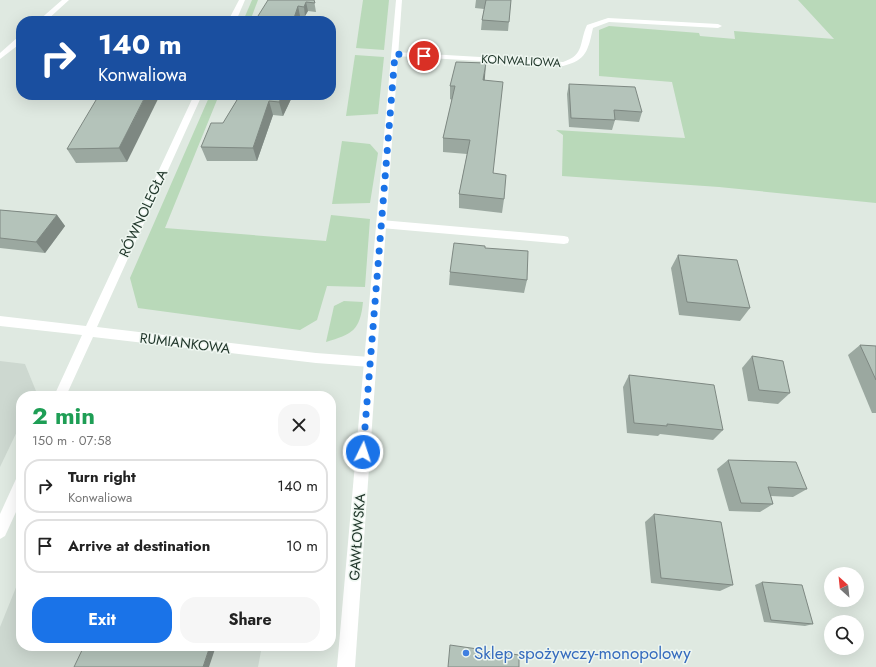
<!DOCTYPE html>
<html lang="en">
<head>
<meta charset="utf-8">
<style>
	:root { --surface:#fff; --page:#f6f6f6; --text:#222; --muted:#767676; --line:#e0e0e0; --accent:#1a73e8 }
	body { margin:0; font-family:Jost,sans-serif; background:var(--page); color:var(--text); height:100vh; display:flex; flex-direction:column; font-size:15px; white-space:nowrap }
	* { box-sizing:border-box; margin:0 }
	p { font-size:13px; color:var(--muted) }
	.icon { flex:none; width:22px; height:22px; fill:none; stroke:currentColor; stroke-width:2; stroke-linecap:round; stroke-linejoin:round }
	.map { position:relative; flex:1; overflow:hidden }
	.panel { position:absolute; left:16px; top:391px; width:320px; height:260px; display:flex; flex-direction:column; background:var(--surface); border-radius:16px; box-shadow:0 4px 16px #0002 }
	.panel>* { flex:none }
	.guide { position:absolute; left:16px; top:16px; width:320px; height:84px; border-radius:16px; box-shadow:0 4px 16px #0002; background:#1a4fa0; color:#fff; overflow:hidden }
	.needle { width:26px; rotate:333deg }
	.tools { position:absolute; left:824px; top:567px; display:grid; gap:8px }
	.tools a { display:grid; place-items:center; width:40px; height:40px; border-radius:50%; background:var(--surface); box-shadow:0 4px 16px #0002; font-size:20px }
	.pin { position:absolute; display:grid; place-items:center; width:34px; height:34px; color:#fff; margin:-17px; border:2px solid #fff; border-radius:50%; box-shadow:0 1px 4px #0007 }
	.me { position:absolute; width:44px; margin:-22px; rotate:4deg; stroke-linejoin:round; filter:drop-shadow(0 0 3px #0008) }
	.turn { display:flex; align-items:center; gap:14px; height:84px; padding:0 16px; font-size:18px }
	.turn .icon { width:52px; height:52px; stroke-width:2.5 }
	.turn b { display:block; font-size:28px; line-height:34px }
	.round { display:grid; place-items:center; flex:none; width:42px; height:42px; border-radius:16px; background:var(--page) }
	.summary { display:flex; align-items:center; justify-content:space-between; height:68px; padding:0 16px }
	h1 { font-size:24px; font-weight:700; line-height:30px; color:#1e9e55 }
	.button { display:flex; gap:8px; margin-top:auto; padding:8px 16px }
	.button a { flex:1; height:46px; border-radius:16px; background:var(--accent); color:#fff; font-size:16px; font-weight:700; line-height:46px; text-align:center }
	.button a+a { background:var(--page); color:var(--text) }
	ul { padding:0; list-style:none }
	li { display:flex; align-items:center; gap:12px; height:54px; margin:0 8px 6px; padding:0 8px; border:2px solid var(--line); border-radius:16px }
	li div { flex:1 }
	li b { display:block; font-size:15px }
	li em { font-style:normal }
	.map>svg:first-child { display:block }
	.built { fill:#cdd8d0 }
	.green { fill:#b9d9b9 }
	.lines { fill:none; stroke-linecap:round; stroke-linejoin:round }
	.service { fill:#fff; fill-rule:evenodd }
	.minor { fill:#fff; fill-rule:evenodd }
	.tertiary { fill:#fff; fill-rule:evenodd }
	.wall { fill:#9ba8a0 }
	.shaded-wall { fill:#7e8882 }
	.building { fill:#b4c3ba; stroke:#7e8882 }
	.route { stroke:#1a73e8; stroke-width:7; stroke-dasharray:0 12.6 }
	.shop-dot { fill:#3f7fe0; stroke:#eef6f0; stroke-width:1.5 }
	.labels { text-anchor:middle; stroke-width:3; stroke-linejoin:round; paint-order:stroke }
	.far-street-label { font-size:12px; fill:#21372b; stroke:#eef6f0 }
	.street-label { font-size:14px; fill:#21372b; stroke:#eef6f0 }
	.near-shop-label { font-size:17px; fill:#366cbe; stroke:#eef6f0; text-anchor:start }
</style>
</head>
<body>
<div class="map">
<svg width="876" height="667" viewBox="0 0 876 667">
	<rect width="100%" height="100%" fill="#dfe9e1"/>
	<g class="built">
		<path d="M0 361 25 364 36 391 34 396H21V423L0 467Z"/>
		<path d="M21 575V646H262L258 667H0V627Z"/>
	</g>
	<g class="green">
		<path d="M252 0H258L250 21H243Z"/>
		<path d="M363 0H389L384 50 356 48Z"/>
		<path d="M798 0H876V203L719 187 562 176 563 135 556 130 685 138 672 82 599 76V30L609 26 699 33 700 36 735 39 734 31 834 39Z"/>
		<path d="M355 55 384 57 378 114 346 116Z"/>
		<path d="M210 95H219L165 228 326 241 331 215 370 219 365 287 327 286 317 320 300 330 138 308 130 278Z"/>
		<path d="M342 141 370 144 378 153 370 203 332 204Z"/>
		<path d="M344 301 363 302C360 331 352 334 326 342L334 306Z"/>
	</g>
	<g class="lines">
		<path class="service" d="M381 220 564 236 568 237 569 240 568 243 564 244 381 228 377 227 376 224 377 221Z"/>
		<g class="minor">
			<path d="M62 0H69L46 21H38Z"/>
			<path d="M239 0H245L236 21H228Z"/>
			<path d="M608 18 718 24 722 26 718 28 609 22 593 28C588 50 587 60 563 66L395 56 391 54 395 52 563 62C585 55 579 42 587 25Z"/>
			<path d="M18 37H21V43L0 59V53Z"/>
			<path d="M194 95H202L97 327 316 353 370 357 374 358 376 362 374 366 370 367 316 363 93 337 66 396H54L82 335 0 326V316L86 326Z"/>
			<path d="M21 477V501L5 536 0 539V514L16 479Z"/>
		</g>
		<path class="tertiary" d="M396 0H402L355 667H337Z"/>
	</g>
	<g class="wall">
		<path d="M314 0 316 12 308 11 305 16H300L298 21H256L258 16Z"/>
		<path d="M476 0H511L508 31 481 30 482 20 484 9 475 8Z"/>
		<path d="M485 77V80L493 173 504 199 502 213 459 208V194L467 154 443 152V138L452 100 450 99V86Z"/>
		<path d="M569 84 642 112 639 122 615 120 612 130 569 127 567 94Z"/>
		<path d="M109 95 127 162 76 163 67 149Z"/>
		<path d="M240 95H293L283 116 273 115 257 161H207L201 147 223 123Z"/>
		<path d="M0 210 57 215 65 226 45 253 0 248Z"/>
		<path d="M485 248 527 280 524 293 449 285 450 272Z"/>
		<path d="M678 255 750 308 740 321 679 315 671 268Z"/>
		<path d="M860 345 876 346V413H872L848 355Z"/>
		<path d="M752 356 790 393 778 404 748 401 742 368Z"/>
		<path d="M629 375 723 430 713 440 660 434 658 436 627 433 623 387Z"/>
		<path d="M728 460 807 489 793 497 771 496 773 504 760 512 729 511 717 469Z"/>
		<path d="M654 514 733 585 720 591 651 583 645 522Z"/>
		<path d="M762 582 813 624 805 626 764 622 755 585Z"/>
	</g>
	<g class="shaded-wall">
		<path d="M306 2 308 11 305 16 304 7Z"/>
		<path d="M298 6 300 16 298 21H293Z"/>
		<path d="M486 63 485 77 482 94 483 80Z"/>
		<path d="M146 95H160L127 162 119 148Z"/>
		<path d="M283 95H293L283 116 279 102Z"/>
		<path d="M269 101 273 115 257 161 253 148Z"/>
		<path d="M57 215 65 226 45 253 36 242Z"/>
		<path d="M210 646H216L209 667H203Z"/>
	</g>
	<g class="building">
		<path d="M268 0H314L315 3 306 2 304 7 298 6 293 21H256L258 16Z"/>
		<path d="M486 0H511L509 22 482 20Z"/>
		<path d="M456 62 486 63 483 80 503 82 493 173 506 175 504 199 459 194 470 140 443 138 455 86H450Z"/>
		<path d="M569 84 635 87 642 112 614 110 615 120 571 118Z"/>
		<path d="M99 95H146L119 148 67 149Z"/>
		<path d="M240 95H283L279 102 269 101 253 148 201 147 211 123H223Z"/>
		<path d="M0 210 57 215 36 242 0 238Z"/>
		<path d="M454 243 485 246V248L528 251 527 280 450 272Z"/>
		<path d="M678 255 737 260 750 308 687 302Z"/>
		<path d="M860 345 876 346V380Z"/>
		<path d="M752 356 783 361 790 393 759 390Z"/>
		<path d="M629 375 714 385 723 430 667 424V426L634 423Z"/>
		<path d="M728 460 796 462 807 489 768 487 773 504 741 503Z"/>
		<path d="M654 514 721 522 733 585 661 578Z"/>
		<path d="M762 582 802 585 813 624 771 620Z"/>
		<path d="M450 645 519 655V667H448Z"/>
		<path d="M84 646H210L203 667H74Z"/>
	</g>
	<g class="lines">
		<path class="route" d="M363 452 395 54 424 56"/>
	</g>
	<circle class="shop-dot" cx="466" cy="653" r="4"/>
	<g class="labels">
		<g class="far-street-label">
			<text transform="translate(521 61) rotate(3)" y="4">KONWALIOWA</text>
		</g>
		<g class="street-label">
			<text transform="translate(143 213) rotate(-65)" y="5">RÓWNOLEGŁA</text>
			<text transform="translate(185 343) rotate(7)" y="5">RUMIANKOWA</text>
			<text transform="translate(357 537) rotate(-86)" y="5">GAWŁOWSKA</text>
		</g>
		<g class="near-shop-label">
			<text x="474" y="659">Sklep spożywczy-monopolowy</text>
		</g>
	</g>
</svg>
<div class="tools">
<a><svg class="needle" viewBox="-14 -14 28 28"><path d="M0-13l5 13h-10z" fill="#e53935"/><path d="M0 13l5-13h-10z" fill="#767676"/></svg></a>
<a><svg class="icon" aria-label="search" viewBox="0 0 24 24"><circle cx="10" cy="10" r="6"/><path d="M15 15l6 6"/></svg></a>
</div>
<div class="pin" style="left:424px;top:56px;background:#d93025"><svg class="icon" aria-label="arrive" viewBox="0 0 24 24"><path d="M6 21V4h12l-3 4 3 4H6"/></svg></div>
<svg class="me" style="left:363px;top:452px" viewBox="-20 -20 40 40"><circle r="17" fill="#1a73e8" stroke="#fff" stroke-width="3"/><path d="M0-11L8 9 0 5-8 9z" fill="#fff"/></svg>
<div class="guide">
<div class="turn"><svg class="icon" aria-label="right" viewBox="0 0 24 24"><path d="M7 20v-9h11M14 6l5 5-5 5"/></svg><div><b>140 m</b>Konwaliowa</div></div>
</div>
<section class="panel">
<div class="summary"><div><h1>2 min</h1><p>150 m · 07:58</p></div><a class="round"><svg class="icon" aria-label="close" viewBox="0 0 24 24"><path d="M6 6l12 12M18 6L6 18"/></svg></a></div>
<ul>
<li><svg class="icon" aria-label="right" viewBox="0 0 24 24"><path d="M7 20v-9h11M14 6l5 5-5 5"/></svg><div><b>Turn right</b><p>Konwaliowa</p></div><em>140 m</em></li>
<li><svg class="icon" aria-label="arrive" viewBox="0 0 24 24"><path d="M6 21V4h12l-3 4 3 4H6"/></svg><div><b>Arrive at destination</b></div><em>10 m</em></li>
</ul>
<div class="button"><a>Exit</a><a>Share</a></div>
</section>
</div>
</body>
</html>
